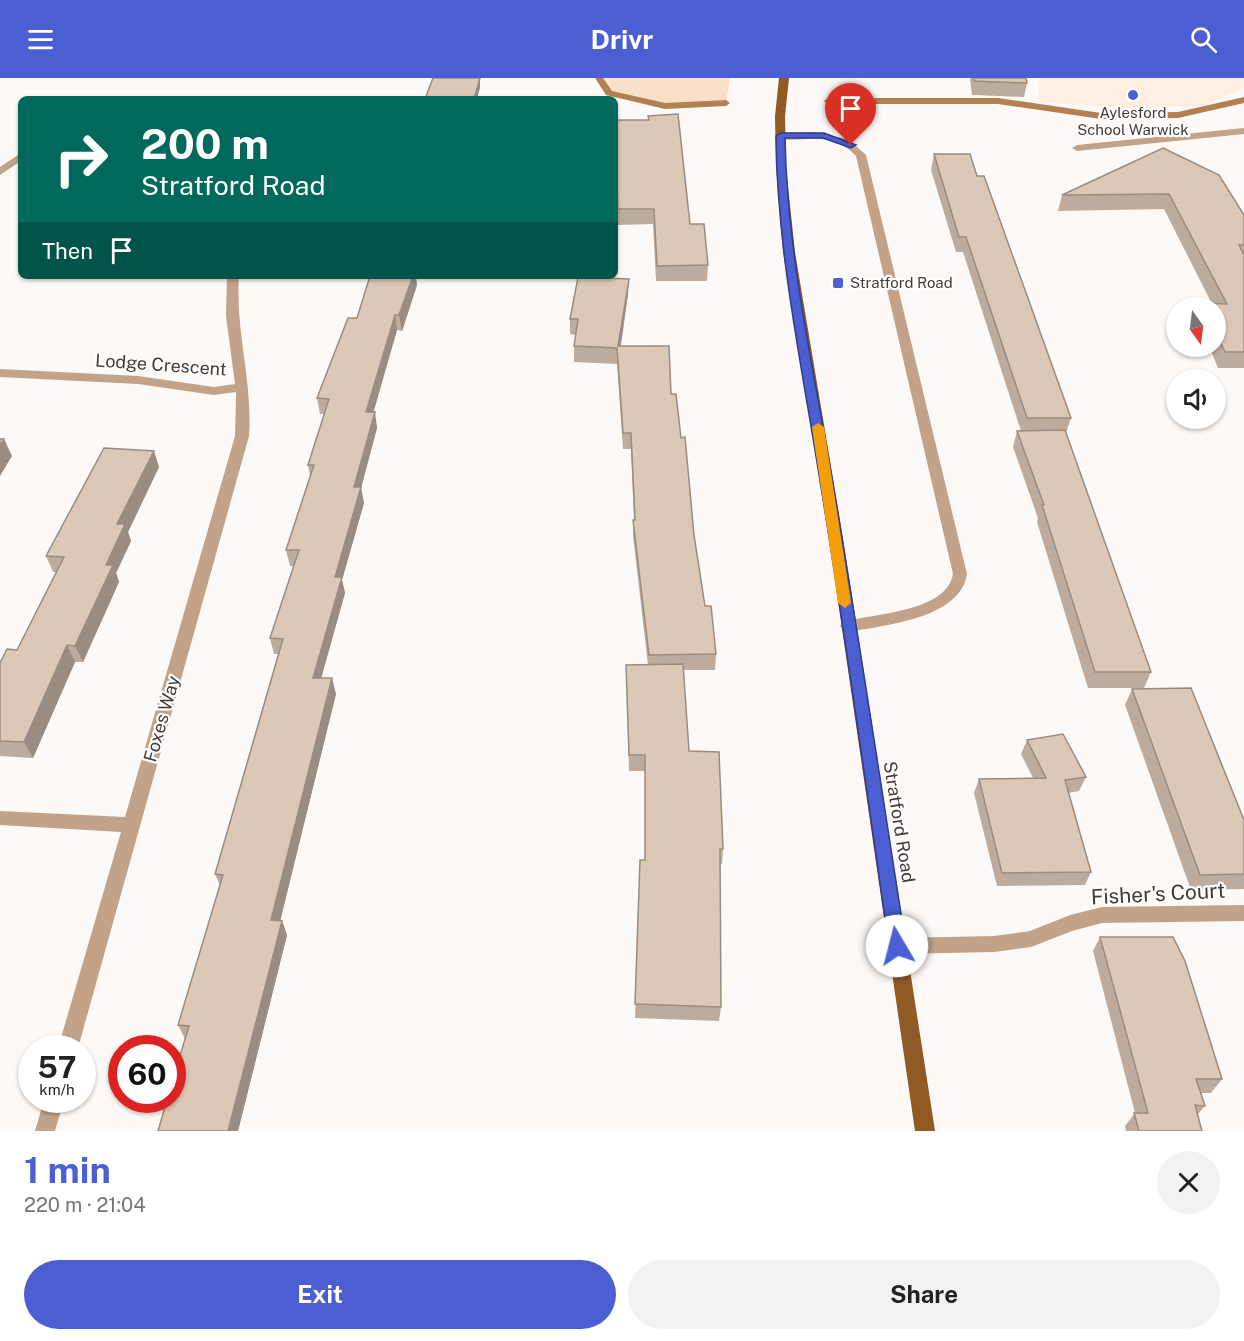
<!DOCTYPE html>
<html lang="en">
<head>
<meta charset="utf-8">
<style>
	:root { --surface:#fff; --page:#f2f2f2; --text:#222; --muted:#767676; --accent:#4b5ed2 }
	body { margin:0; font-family:"Public Sans",sans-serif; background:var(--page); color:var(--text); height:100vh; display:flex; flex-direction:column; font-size:22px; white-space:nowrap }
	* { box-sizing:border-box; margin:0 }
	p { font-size:20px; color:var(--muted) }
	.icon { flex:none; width:33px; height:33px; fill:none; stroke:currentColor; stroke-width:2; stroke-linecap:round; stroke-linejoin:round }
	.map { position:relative; height:1053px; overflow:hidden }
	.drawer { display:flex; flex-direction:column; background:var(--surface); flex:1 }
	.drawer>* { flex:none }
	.banner { position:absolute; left:18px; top:18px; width:600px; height:183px; border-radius:9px; box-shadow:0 2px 4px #0004; background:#00695c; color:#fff; overflow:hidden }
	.needle { width:39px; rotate:166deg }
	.tools { position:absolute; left:1166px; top:219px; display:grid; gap:12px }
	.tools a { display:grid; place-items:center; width:60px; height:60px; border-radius:50%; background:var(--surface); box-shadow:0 2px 4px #0004; font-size:30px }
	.speed { position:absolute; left:18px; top:957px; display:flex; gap:12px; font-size:30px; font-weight:700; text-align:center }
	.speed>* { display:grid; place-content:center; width:78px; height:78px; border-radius:50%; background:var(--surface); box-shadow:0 2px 4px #0004; line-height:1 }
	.speed small { font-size:15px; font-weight:400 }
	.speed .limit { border:9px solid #d22; background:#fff; color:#111 }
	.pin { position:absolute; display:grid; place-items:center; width:51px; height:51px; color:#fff; margin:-62px -26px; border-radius:50% 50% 50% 0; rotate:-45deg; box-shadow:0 0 6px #0007 }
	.pin .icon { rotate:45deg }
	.me { position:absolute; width:66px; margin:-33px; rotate:352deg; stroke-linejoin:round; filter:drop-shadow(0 0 4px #0008) }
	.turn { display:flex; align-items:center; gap:21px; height:126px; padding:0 24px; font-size:27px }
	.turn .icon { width:78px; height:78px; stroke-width:2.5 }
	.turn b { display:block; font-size:42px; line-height:51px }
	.then { display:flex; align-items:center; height:57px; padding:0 24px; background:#0003; gap:12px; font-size:22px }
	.round { display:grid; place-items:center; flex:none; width:63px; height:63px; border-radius:32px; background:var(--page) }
	.summary { display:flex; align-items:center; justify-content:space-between; height:102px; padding:0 24px }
	h1 { font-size:36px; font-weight:700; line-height:45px; color:var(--accent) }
	.action { display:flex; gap:12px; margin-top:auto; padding:12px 24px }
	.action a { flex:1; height:69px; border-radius:36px; background:var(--accent); color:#fff; font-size:24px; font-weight:700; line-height:69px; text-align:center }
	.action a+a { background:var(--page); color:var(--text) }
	header { display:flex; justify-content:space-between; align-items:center; height:78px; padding:0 24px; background:var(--accent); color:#fff; font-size:27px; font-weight:700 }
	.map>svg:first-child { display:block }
	.built { fill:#ffeee1 }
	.green { fill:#fbe0c9 }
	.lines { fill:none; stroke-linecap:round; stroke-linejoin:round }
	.stream { fill:#b28051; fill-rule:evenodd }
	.minor { fill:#c2a389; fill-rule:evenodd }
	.major { fill:#905a25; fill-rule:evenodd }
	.wall { fill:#bdac9d }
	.shaded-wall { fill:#9a8c80 }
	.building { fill:#dcc8b7; stroke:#9a8c80; stroke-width:1.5 }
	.route { fill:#4b5ed2; stroke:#313d88; stroke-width:1.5 }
	.slow { fill:#f59e0b }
	.poi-dot { fill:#4b5ed2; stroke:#fff; stroke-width:2 }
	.labels { text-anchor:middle; stroke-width:4.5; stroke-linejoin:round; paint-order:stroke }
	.far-poi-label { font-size:15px; fill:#433b34; stroke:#fff }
	.street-label { font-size:18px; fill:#433b34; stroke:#fff }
	.near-street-label { font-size:21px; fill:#433b34; stroke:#fff }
</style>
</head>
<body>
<header><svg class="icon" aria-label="menu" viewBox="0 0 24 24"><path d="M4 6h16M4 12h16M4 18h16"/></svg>Drivr<svg class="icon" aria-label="search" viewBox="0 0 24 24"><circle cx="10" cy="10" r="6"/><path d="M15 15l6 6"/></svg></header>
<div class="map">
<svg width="1244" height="1053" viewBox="0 0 1244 1053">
	<rect width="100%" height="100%" fill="#fdf9f6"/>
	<path class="built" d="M1040 0H1244V10L1202 28 1129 30 1038 24Z"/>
	<path class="green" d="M599 0H730L726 25 665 28 609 15Z"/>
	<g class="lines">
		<g class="stream">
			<path d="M595 0H603L612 13 665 25 726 22 730 25 726 28 665 31 606 17Z"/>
			<path d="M1244 19V25L1178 40 1101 41 998 26H828L824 23 828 20H998L1101 35 1178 34Z"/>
		</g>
		<g class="minor">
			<path d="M1244 50V56L1077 73 1072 70 1077 67Z"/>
			<path d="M813 54 848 61 866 77 967 496C960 541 885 547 848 554L843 552 840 548 843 544C873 535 946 535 953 496L856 78C827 47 792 70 776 58L781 55Z"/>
			<path d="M21 75V83L0 97V89Z"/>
			<path d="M227 198H239C235 253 253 304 249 358L78 970H58L121 754 0 747V733L125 739 235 358 236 318V314L214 317 138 306 0 299V291L138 298 214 309 235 306 226 238Z"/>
			<path d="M1244 827V843L1102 845 1072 853 1031 869 994 874 897 876 890 874 888 868 890 862 897 860 994 858 1030 853 1070 837 1102 829Z"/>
			<path d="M44 1022H64L55 1053H35Z"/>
		</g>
		<path class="major" d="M779 0H789L785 38 786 90 795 174 842 454 935 1053H915L828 454 783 174 776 90 775 38Z"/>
	</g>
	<g class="wall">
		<path d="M970 0H1026L1027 5 1024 19 972 17Z"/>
		<path d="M615 42 690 146 708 187 707 203H656L653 146 618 147 616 98H615Z"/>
		<path d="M1163 70 1244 137V290H1218L1209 268H1215V230H1200L1202 225 1212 226 1164 131 1058 133 1062 117Z"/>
		<path d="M934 76 977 98 1071 340 1066 355 1151 594 1144 610H1088L1037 444 1038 440 1013 369 1017 353H1021L963 174H956L931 92Z"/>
		<path d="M417 207 402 253 397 252 373 334 377 350 361 410 364 425 342 502 345 515 321 600 336 616 280 842 282 843 287 857 238 1053H158L185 961 178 947 220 808 215 796 278 576H274L270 560 294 488H290L286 472 310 398 308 387 324 336H320L317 320 357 240Z"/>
		<path d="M628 216 621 268 671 316 681 360 694 457 705 528 716 576 715 592H683L689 673 723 771 722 786H720L721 929 719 943 635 940 640 782H645V693H629L626 587H648L633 458V442H634L631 371H623L617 286 574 284V268L576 257 570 256V241Z"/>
		<path d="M159 389 128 454 131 463 116 495 119 504 83 584H75L33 680 0 678V585L17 572 56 494H53L46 478Z"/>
		<path d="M1132 611 1244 742V811L1191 812 1125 627Z"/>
		<path d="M1027 662 1086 699 1079 713 1068 715 1091 794 1085 807 997 808 974 715 979 701 1033 700 1021 676Z"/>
		<path d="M1100 859 1222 1001 1211 1015H1201L1205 1028 1197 1037 1202 1053H1126L1125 1048 1135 1035 1093 873Z"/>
	</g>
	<g class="shaded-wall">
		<path d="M480 0V10L477 21H474Z"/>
		<path d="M409 198H416L417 207 402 253 399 237Z"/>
		<path d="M629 201 628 216 618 284V268Z"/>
		<path d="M395 237 397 252 369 350 366 334Z"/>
		<path d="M375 334 377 350 361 410 364 425 342 502 345 515 317 615 313 600 335 499 354 409Z"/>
		<path d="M4 361 12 378 0 398V369Z"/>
		<path d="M154 373 159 389 128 454 131 463 116 495 119 504 83 584 75 568 106 487 117 446Z"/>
		<path d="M67 567 75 584 33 680 24 664Z"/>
		<path d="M332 600 336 616 277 856 271 842Z"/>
		<path d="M282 843 287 857 238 1053H228Z"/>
	</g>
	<g class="building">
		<path d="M433 0H480L474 21H425Z"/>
		<path d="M974 0H1026L1027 5 975 3Z"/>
		<path d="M678 36 690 146H704L708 187 657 188 654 131H618L616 83H615V42H649L648 38Z"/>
		<path d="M1163 70 1219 97 1244 137V167H1239L1244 177V274H1225L1215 252V230H1204L1202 225 1227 226 1169 116 1062 117Z"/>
		<path d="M934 76H970L977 98H984L1071 340H1027L966 159H959Z"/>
		<path d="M370 198H413L399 237H395L366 334H375L354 409H361L335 499H342L313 600H332L271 842 282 843 228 1053H158L167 1022H172V1004L189 948 178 947 223 797 215 796 283 561 270 560 299 472H286L314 387H308L329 321 317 320 348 240H357Z"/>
		<path d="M578 199 629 201 618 268H669L671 316H676L681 360 685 359 694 457 705 528H711L716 576 649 577 633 442H635L631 355H623L617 270 574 268 578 241H570Z"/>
		<path d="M1065 352 1151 594H1095L1042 427H1044L1017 353Z"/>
		<path d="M0 361H4L0 369Z"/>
		<path d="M104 370 154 373 117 446H125L106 487H113L75 568 67 567 24 664 0 663V585L7 571 17 572 64 479 46 478Z"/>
		<path d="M683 586 689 673 719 674 723 771H720L721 929 635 926 640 782H645V677H629L626 587Z"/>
		<path d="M1191 610 1244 742V796L1200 797 1132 611Z"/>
		<path d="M1063 656 1086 699 1065 702 1091 794 1002 795 979 701 1046 700 1027 662Z"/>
		<path d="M1100 859H1173L1185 883 1222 1001H1196L1205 1028 1195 1027 1202 1053H1139L1134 1035H1148Z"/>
	</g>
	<path class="route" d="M781 55H824L856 67 851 70 823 60H785C787 176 814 292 833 406 859 560 882 714 906 868L903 873 897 876 891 873 889 868C867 715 846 562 821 409 803 293 777 176 776 58Z"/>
	<path class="slow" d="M818 345 824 349 851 525 845 530 838 525 812 349Z"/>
	<g class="poi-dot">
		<circle cx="1133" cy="17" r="6"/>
		<rect x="832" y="199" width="12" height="12" rx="3"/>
	</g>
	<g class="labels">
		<g class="far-poi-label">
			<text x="1133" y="40">Aylesford<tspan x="1133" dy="17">School Warwick</tspan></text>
			<text x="850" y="210" text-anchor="start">Stratford Road</text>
		</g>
		<g class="street-label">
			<text transform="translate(161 287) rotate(4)" y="6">Lodge Crescent</text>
			<text transform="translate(162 641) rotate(-74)" y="6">Foxes Way</text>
			<text transform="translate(899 744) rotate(81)" y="6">Stratford Road</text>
		</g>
		<g class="near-street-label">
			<text transform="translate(1158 816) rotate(-3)" y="7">Fisher's Court</text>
		</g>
	</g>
</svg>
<div class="tools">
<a><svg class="needle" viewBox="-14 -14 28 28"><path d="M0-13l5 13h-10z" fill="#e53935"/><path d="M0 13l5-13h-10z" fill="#767676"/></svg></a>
<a><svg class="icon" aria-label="sound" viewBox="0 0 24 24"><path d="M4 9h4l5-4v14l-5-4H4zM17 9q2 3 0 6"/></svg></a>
</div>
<div class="speed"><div>57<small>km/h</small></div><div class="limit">60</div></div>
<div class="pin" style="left:851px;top:67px;background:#d93025"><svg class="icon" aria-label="arrive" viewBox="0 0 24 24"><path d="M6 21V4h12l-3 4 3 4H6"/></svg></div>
<svg class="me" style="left:897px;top:868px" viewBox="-20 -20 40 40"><circle r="19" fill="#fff"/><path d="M0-13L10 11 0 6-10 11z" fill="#4b5ed2"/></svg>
<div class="banner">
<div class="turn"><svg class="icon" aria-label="right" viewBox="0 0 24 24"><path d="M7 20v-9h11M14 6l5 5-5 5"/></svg><div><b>200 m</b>Stratford Road</div></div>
<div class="then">Then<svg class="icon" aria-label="arrive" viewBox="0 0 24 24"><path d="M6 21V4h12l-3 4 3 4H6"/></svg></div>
</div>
</div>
<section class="drawer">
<div class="summary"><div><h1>1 min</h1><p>220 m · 21:04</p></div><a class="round"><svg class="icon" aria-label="close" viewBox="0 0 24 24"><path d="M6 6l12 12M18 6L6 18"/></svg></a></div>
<div class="action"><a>Exit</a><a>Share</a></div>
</section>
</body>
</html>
